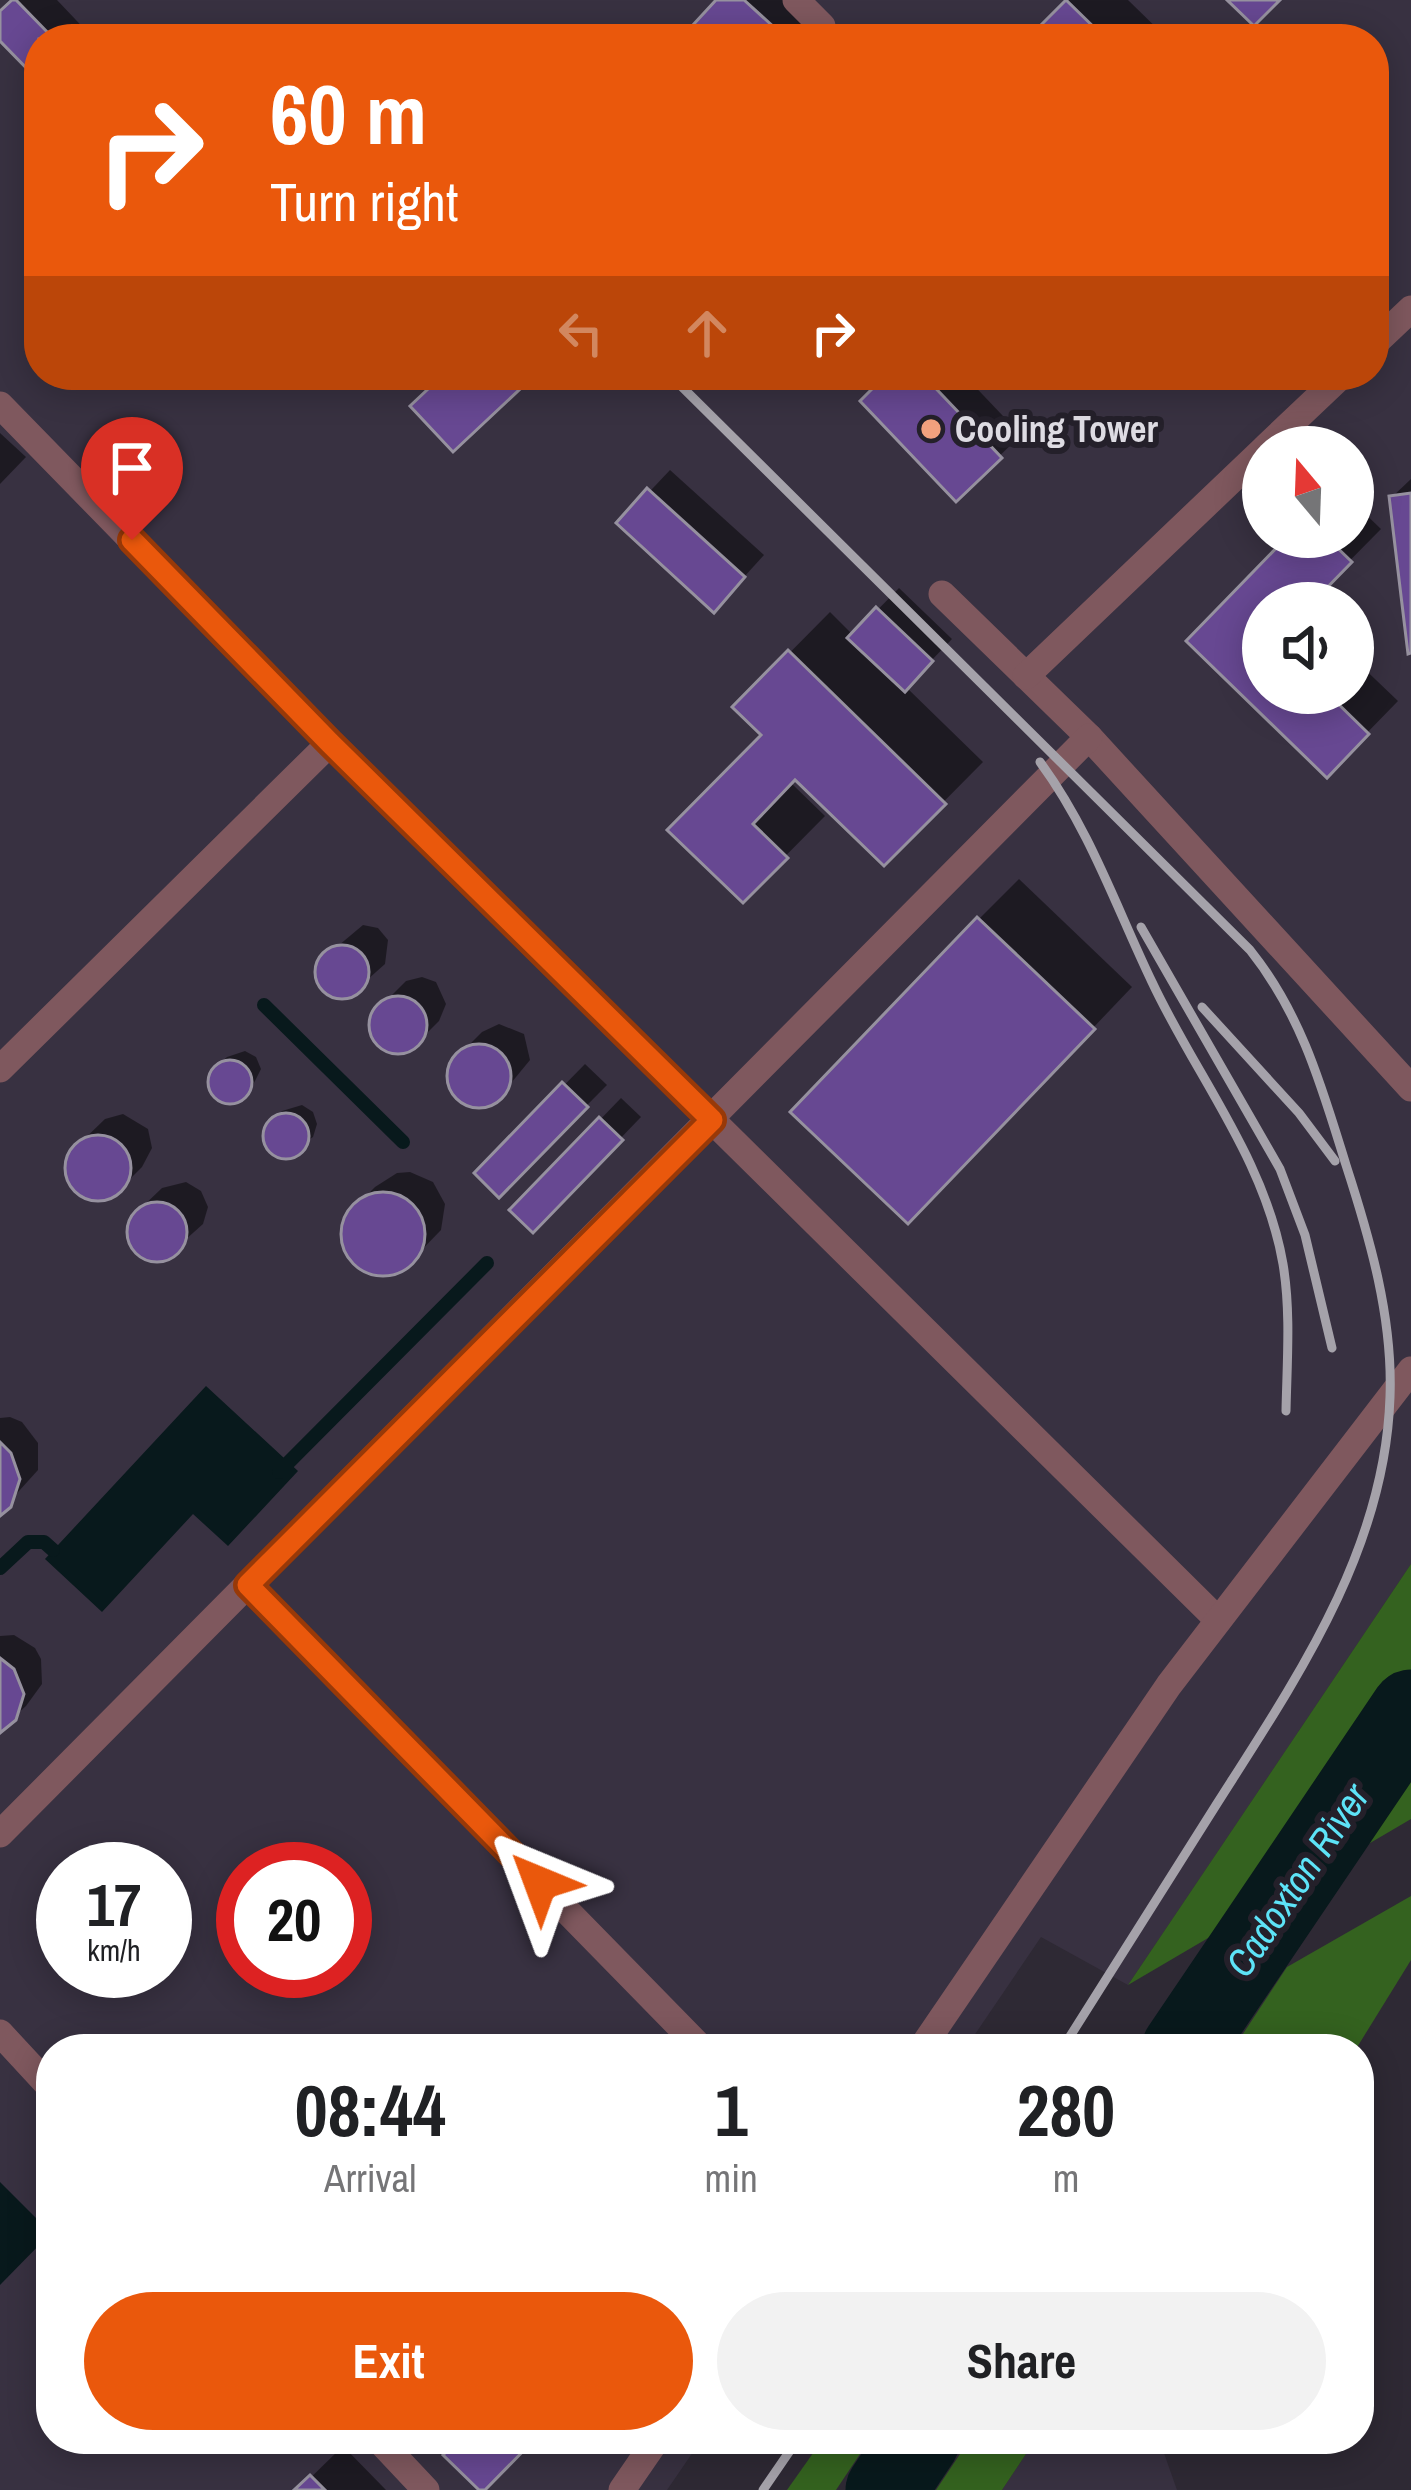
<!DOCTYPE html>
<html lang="en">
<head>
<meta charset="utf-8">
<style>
	:root { --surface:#fff; --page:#f2f2f2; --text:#202124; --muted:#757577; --accent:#ea580c }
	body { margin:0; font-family:"Archivo Narrow",sans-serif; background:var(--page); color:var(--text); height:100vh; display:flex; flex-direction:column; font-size:45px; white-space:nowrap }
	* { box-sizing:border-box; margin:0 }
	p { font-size:39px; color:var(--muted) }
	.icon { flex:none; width:66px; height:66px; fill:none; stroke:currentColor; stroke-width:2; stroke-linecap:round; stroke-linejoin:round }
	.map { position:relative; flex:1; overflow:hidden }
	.details { position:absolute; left:36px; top:2034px; width:1338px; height:420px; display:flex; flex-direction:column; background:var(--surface); border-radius:48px; box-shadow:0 6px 30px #0003 }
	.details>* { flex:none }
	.guide { position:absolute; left:24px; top:24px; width:1365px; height:366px; border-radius:48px; box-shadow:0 6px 30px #0003; background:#ea580c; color:#fff; overflow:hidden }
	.needle { width:78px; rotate:341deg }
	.fabs { position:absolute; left:1242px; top:426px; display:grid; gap:24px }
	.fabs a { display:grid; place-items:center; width:132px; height:132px; border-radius:50%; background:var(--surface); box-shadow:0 6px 30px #0003; font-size:60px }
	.speed { position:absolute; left:36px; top:1842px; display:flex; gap:24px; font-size:60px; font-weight:700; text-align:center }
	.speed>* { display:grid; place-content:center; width:156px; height:156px; border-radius:50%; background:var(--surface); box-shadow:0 6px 30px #0003; line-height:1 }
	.speed small { font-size:30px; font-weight:400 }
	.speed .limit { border:18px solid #d22; background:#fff; color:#111 }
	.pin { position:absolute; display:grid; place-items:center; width:102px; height:102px; color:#fff; margin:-123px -51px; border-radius:50% 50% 50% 0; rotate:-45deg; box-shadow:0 0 12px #0007 }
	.pin .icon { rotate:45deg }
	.me { position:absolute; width:132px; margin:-66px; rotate:316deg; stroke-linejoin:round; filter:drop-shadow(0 0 9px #0008) }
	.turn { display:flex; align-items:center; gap:42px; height:252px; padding:0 48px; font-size:54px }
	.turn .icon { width:156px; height:156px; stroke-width:2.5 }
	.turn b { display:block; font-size:84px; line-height:102px }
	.lanes { display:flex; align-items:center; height:114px; padding:0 48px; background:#0003; justify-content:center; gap:60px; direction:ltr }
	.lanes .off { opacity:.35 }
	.eta { display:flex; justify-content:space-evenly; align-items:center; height:204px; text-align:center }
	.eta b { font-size:72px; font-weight:700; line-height:84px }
	.action { display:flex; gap:24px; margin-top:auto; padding:24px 48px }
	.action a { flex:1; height:138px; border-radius:72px; background:var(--accent); color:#fff; font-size:48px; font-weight:700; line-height:138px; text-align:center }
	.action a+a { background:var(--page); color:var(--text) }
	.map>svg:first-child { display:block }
	.built { fill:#383141; fill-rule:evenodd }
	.green { fill:#34621f }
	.water { fill:#08191c }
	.shadow { fill:#0007 }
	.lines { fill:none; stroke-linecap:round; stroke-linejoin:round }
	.stream { stroke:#08191c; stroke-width:14 }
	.river { stroke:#08191c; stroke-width:81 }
	.building { fill:#674892; stroke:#96919f; stroke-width:3 }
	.service { stroke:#7f585e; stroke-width:27 }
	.rail { stroke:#a5a2aa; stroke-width:9 }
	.route-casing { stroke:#983908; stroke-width:30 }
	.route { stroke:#ea580c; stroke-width:21 }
	.poi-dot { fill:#f2a17e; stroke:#24202a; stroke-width:4.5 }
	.labels { text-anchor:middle; stroke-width:12; stroke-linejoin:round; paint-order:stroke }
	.poi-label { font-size:36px; font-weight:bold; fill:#dedce3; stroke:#24202a; text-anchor:start }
	.water-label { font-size:39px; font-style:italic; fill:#5de3f7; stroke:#24202a }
</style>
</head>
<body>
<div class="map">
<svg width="1411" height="2490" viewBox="0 0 1411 2490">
	<rect width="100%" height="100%" fill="#2e2934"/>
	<g class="built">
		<path d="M0 0H1411V1564L1128 1985 1041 1937 965 2049H51V2439H702L667 2490H0ZM39 39H1374V375H39ZM1263 447H1353V537H1263ZM1263 603H1353V693H1263ZM63 1869H165V1971H63ZM243 1869H345V1971H243Z"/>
		<path d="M1036 2439H1159L1177 2490H1002Z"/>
	</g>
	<g class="green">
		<path d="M1411 1564V1819L1128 1985Z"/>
		<path d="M1411 1896V1960L1356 2049H1233L1287 1967Z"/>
		<path d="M823 2439H870L836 2490H787Z"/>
		<path d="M970 2439H1036L1002 2490H936Z"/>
	</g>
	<g class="water">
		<path d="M206 1386 298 1471 228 1546 193 1514 102 1612 45 1559Z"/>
		<path d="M0 2182 51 2233 0 2285Z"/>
	</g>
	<g class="shadow">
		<path d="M15 0H57L94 39H39V77L0 36V15Z"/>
		<path d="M720 0H809L835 24 822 39H684Z"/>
		<path d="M1069 0H1128L1168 39H1031Z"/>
		<path d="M890 375H964L1021 435 956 498Z"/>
		<path d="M0 433 26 457 0 484Z"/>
		<path d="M670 470 764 555 734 588 620 523Z"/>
		<path d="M1411 479V650L1392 497Z"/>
		<path d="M1353 502 1381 529 1308 603H1263V693H1353V658L1398 701 1327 774 1191 641 1292 537H1353Z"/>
		<path d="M899 588 952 639 906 687 983 762 884 862 796 776 790 782 825 816 743 899 765 734 736 707 830 612 853 635Z"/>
		<path d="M1019 879 1132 987 947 1181 979 919Z"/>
		<path d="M363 925 378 928 388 940 385 964 349 996 334 995 318 977 320 961Z"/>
		<path d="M422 977 436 982 446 1004 439 1021 417 1043 392 1051 377 1042 372 1025 384 1003 406 981Z"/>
		<path d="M499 1024 524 1034 530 1060 498 1099 479 1106 460 1098 450 1081V1071L460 1054 482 1032Z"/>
		<path d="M245 1051 256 1057 261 1069 252 1087 242 1097 229 1101 217 1097 211 1086 216 1067 227 1057Z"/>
		<path d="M585 1064 607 1085 499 1194 478 1173Z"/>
		<path d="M621 1098 641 1117 533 1229 513 1210Z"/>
		<path d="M302 1105 313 1112 317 1124 313 1137 284 1156 273 1151 266 1141 272 1122 282 1111Z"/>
		<path d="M123 1114 148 1129 152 1148 142 1167 120 1189 101 1198 81 1193 74 1187 68 1167 75 1148 105 1119Z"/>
		<path d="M410 1172 433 1182 445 1204 441 1230 410 1262 387 1273 374 1272 352 1258 344 1233 353 1209 375 1187 397 1173Z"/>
		<path d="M186 1182 201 1191 208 1207 203 1224 165 1258 147 1257 133 1245 130 1226 139 1210 162 1188Z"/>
		<path d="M10 1417 22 1422 38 1443V1470L0 1512V1418Z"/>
		<path d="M14 1635 35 1648 41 1659 42 1684 26 1706 0 1729V1636Z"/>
		<path d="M343 2446 386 2490H298Z"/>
	</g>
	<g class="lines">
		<g class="stream">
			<path d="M264 1005 403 1142"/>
			<path d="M279 1472 487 1263"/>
			<path d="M0 1568 28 1542H44L53 1550"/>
		</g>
		<g class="river">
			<path d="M1182 2049 1411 1710"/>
			<path d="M886 2490 920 2439"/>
		</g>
	</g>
	<g class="building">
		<path d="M12 0H16L54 39H39V81L0 41V11Z"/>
		<path d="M716 0H744L787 39H680Z"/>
		<path d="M1066 0 1106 39H1027Z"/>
		<path d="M1227 0H1280L1254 26Z"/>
		<path d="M443 375H535L453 452 410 406Z"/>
		<path d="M886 375H923L1002 458 956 502 860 401Z"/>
		<path d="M647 488 745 577 714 613 616 523Z"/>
		<path d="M1411 493V653L1408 654 1389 496Z"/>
		<path d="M1287 537H1326L1352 562 1312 603H1263V693H1327L1369 734 1327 778 1186 641Z"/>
		<path d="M876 607 933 661 905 692 847 638Z"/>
		<path d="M788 650 946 804 884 866 795 780 753 824 788 858 743 903 667 830 761 735 732 707Z"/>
		<path d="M977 917 1095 1029 908 1224 790 1112Z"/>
		<circle cx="342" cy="972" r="27"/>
		<circle cx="398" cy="1025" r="29"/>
		<circle cx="479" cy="1076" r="32"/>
		<circle cx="230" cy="1082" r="22"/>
		<path d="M562 1082 588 1107 499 1198 474 1173Z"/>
		<circle cx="286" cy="1136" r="23"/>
		<path d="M599 1117 623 1140 533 1233 509 1210Z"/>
		<circle cx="98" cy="1168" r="33"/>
		<circle cx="383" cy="1234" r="42"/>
		<circle cx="157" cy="1232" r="30"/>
		<path d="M0 1442 11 1453 20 1479 11 1507 0 1516Z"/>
		<path d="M0 1658 14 1669 24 1694 16 1720 0 1733Z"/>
		<path d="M459 2439H535L485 2490H479L443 2455Z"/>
		<path d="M310 2475 325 2490H294Z"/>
	</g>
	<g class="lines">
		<g class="service">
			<path d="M796 0 822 26"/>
			<path d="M1374 344 1411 309"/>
			<path d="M0 405 330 743 1218 1620"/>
			<path d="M1266 447 1342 375"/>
			<path d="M942 594 1089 737 1411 1088"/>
			<path d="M1026 676 1263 450"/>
			<path d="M0 1069 330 743"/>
			<path d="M248 1585 702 2049"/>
			<path d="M0 1834 1089 737"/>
			<path d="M0 2033 51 2088"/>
			<path d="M921 2049 1169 1685 1411 1370"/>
			<path d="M378 2439 426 2490"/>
			<path d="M622 2490 657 2439"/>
		</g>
		<g class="rail">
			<path d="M670 375 1250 950C1302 1015 1322 1088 1346 1165 1370 1239 1393 1318 1390 1397 1385 1550 1297 1678 1218 1802 1166 1885 1114 1967 1062 2049"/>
			<path d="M1040 762C1090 830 1116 907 1152 982 1196 1076 1265 1159 1283 1264 1291 1312 1287 1362 1286 1411"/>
			<path d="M1141 927 1280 1169 1305 1235 1332 1348"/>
			<path d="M1202 1007 1299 1113 1335 1161"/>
			<path d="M763 2490 798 2439"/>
		</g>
	</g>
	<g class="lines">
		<g class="route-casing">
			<path id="route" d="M132 540 330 743 712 1120 248 1585 540 1883"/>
		</g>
		<use href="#route" class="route"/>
	</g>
	<circle class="poi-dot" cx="931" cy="429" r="12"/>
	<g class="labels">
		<g class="poi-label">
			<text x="955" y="442">Cooling Tower</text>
		</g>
		<g class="water-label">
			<text transform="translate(1297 1880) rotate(-56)" y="14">Cadoxton River</text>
		</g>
	</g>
</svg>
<div class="fabs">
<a><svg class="needle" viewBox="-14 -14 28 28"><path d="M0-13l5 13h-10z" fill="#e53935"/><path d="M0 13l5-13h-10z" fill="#757577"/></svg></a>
<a><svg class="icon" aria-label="sound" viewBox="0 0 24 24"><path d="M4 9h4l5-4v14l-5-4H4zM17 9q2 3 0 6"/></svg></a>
</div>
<div class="speed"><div>17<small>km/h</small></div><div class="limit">20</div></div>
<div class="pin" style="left:132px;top:540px;background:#d93025"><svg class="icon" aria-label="arrive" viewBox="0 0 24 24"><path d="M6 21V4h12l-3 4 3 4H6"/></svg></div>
<svg class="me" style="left:540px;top:1883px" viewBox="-20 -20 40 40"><path d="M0-17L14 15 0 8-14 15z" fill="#ea580c" stroke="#fff" stroke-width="4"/></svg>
<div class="guide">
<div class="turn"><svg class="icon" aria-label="right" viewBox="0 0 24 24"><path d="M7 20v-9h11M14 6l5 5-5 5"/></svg><div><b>60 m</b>Turn right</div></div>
<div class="lanes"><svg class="icon off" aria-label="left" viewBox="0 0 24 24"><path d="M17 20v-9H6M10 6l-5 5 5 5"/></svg><svg class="icon off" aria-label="ahead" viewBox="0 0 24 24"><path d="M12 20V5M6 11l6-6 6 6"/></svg><svg class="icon" aria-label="right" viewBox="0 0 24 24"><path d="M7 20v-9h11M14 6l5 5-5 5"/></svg></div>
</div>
<section class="details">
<div class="eta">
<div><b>08:44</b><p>Arrival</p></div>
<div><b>1</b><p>min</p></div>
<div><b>280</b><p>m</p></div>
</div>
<div class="action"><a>Exit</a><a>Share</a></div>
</section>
</div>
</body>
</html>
